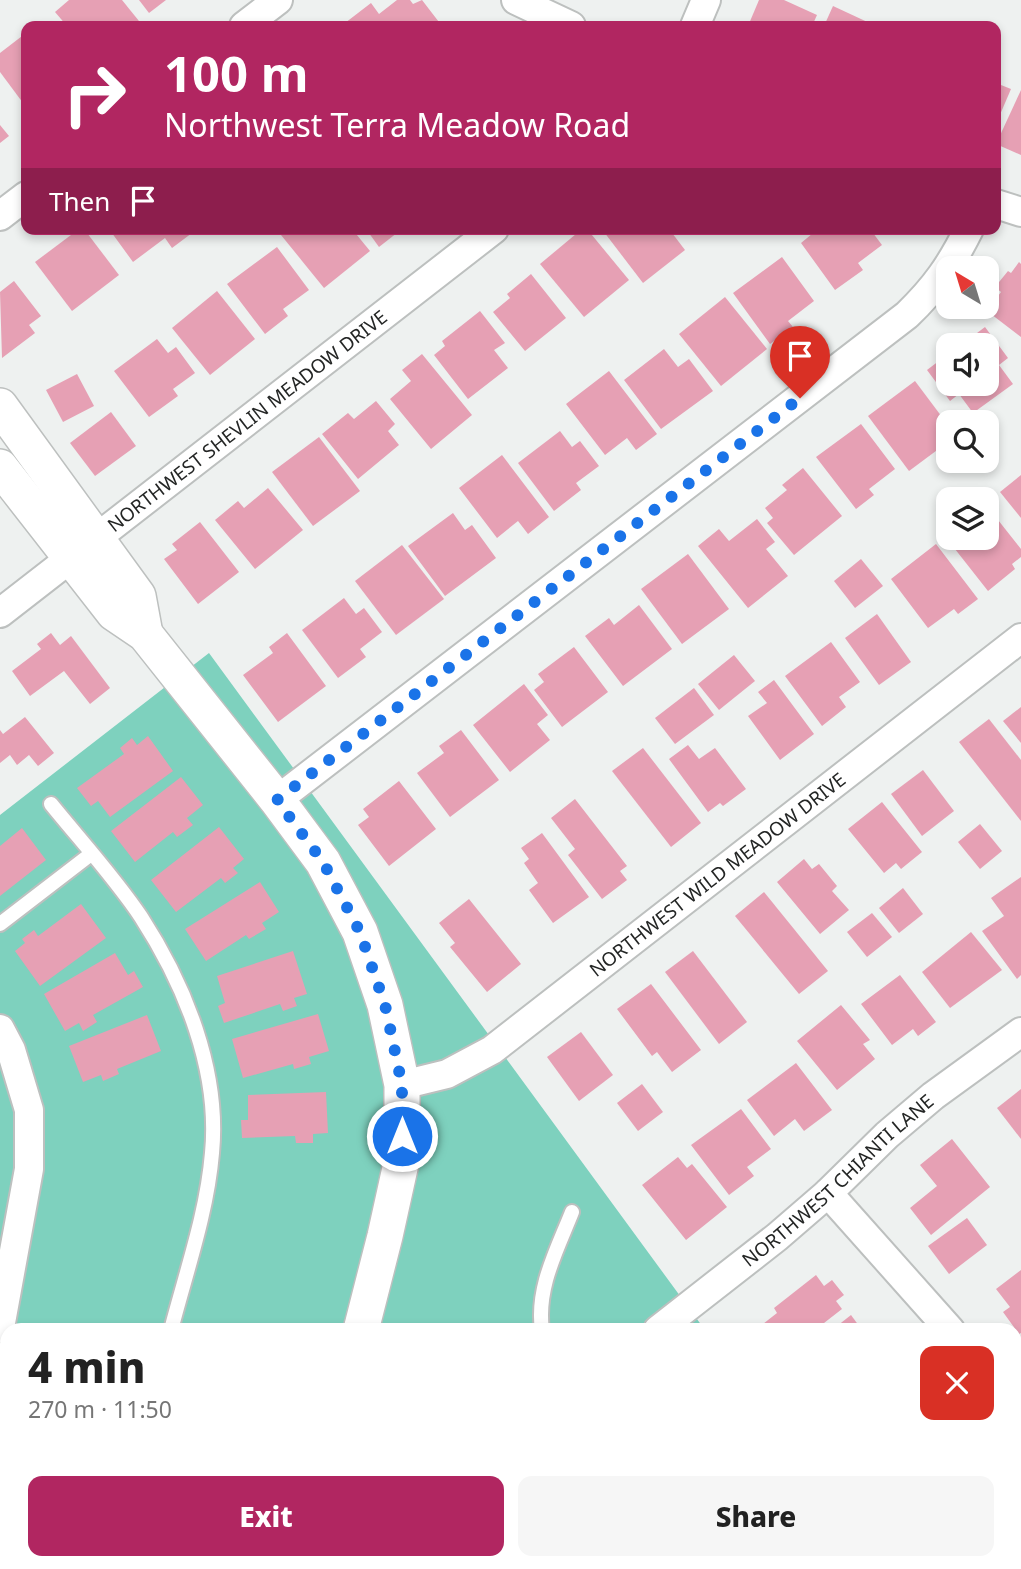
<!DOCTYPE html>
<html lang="en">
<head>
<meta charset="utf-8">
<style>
	:root { --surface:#fff; --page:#f6f6f6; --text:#222; --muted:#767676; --accent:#b12661 }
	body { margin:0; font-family:"Noto Sans",sans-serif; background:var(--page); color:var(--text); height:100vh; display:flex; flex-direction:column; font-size:26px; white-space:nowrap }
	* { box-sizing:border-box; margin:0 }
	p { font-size:23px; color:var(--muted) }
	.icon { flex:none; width:38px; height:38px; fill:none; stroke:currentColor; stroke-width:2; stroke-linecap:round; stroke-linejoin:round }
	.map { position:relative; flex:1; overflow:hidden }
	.details { position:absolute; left:0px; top:1323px; width:1022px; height:247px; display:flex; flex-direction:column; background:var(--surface); border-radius:21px 21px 0 0; box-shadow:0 4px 10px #0003 }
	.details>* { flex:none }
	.top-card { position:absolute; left:21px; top:21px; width:980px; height:214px; border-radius:14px; box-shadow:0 4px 10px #0003; background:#b12661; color:#fff; overflow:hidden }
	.needle { width:46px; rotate:322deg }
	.buttons { position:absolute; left:936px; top:256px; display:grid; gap:14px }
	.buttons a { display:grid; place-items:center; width:63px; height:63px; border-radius:14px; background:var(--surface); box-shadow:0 4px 10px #0003; font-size:35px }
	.pin { position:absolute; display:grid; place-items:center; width:60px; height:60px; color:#fff; margin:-72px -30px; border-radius:50% 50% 50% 0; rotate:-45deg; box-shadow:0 0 7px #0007 }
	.pin .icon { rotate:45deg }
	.me { position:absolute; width:77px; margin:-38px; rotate:0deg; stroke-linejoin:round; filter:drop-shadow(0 0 5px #0008) }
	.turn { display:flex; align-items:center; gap:24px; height:147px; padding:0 28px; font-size:32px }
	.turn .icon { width:91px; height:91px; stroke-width:2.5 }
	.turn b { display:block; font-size:49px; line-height:60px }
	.then { display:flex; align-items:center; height:66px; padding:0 28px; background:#0003; gap:14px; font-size:26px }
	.round { display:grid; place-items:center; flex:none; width:74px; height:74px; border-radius:14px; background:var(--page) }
	.headline { display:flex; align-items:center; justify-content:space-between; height:119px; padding:0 28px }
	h1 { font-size:42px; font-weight:800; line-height:52px }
	.button { display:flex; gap:14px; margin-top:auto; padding:14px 28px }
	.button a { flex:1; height:80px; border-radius:14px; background:var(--accent); color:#fff; font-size:28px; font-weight:800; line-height:80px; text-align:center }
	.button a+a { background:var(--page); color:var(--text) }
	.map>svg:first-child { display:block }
	.forest { fill:#7ed1be }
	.building { fill:#e6a0b4 }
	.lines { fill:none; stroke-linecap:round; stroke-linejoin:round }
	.service-casing { stroke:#bdc0bf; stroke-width:18 }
	.minor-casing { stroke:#bdc0bf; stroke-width:32 }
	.tertiary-casing { stroke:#bdc0bf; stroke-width:38 }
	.service { stroke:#fff; stroke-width:14 }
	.minor { stroke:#fff; stroke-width:28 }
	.tertiary { stroke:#fff; stroke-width:35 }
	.route { stroke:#1a73e8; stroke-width:12; stroke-dasharray:0 21.6 }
	.labels { text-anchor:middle; stroke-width:7; stroke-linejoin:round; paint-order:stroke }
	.street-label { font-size:19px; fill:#242625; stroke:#eef1f0 }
</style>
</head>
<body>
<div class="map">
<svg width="1021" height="1569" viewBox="0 0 1021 1569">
	<rect width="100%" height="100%" fill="#eef1f0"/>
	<path class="forest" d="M209 653 705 1330H7V1563H876L880 1569H0V815Z"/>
	<g class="building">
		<path d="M69 0H122L143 26H67L55 12Z"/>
		<path d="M139 0H166L149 13Z"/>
		<path d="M397 0H410L413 4 422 0 442 26H347L345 23 371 3 379 14Z"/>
		<path d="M759 0H784L817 15 812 26H748Z"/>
		<path d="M833 6 876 26H824Z"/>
		<path d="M26 33V107L0 72V53Z"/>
		<path d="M996 83 1011 89 996 124Z"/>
		<path d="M1021 90V155L996 144Z"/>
		<path d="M0 125 9 136 0 143Z"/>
		<path d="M79 229H84L119 275 72 311 35 262Z"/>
		<path d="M109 229H189L192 233 172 248 165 238 133 262Z"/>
		<path d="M289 229H352L370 251 324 288 281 235Z"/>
		<path d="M366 229H402L379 247Z"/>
		<path d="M582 229H587L629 280 584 317 540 264Z"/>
		<path d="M608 229H669L685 250 643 283 604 232Z"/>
		<path d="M818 229H870L882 245 858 263 863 270 835 290 801 243Z"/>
		<path d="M277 247 309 290 283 309 288 316 265 334 227 284Z"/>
		<path d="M782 257 814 301 788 321 793 327 770 344 733 293Z"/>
		<path d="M1019 262 1021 264V337L987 311 1001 292 995 287 1008 271 1011 273Z"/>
		<path d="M531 274 566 318 525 351 493 312 510 298 507 294Z"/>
		<path d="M14 281 41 316 29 325 35 333 2 358 0 292Z"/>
		<path d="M217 291 255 339 210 375 172 328Z"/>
		<path d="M725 297 767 349 721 386 679 334Z"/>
		<path d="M480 311 505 343 494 350 508 368 468 399 434 355 445 346 442 341Z"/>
		<path d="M985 327 1008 358 999 365 1013 384 973 413 959 394 950 401 927 370 948 354V383H987V345H961Z"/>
		<path d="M157 339 168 353 176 347 195 373 173 389 178 396 149 417 114 371Z"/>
		<path d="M664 349 678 367 689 359 713 391 661 429 624 380Z"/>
		<path d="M422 354 472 415 431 449 390 399 411 381 402 370Z"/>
		<path d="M609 371 657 434 636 450 627 438 605 455 566 404Z"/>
		<path d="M77 374 94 406 63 422 46 390Z"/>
		<path d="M915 381 948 425V442L909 471 868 416Z"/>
		<path d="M376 401 395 424 388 431 399 445 358 479 322 434 348 413 354 419Z"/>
		<path d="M111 412 136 446 95 476 70 443Z"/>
		<path d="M861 424 895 469 869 489 874 495 856 509 816 457Z"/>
		<path d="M560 431 572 447 580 441 599 466 576 483 581 490 554 511 518 463Z"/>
		<path d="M319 437 360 491 313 526 272 472Z"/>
		<path d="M502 455 549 517 528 534 518 521 497 538 459 488Z"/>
		<path d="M803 468 842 516 794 555 767 523 773 518 765 508 787 490 782 485Z"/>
		<path d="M1021 475V518L1000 492Z"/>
		<path d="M268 488 303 530 255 569 215 520 238 501 244 508Z"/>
		<path d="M987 506 1021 549V557L1012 564 1015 569 988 591 940 530 948 523V537H987Z"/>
		<path d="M453 513 465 530 472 525 496 558 445 596 408 546Z"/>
		<path d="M757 519 775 542 766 549 788 576 748 608 698 546 719 529 729 541Z"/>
		<path d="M200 522 239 572 198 604 164 559 177 550 172 544Z"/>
		<path d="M936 544 978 599 958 614 954 609 928 628 891 579Z"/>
		<path d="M402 545 444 599 396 635 355 581Z"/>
		<path d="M688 554 729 609 682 644 641 589Z"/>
		<path d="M861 559 883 586 855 608 834 581Z"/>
		<path d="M344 598 356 614 364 608 382 632 360 649 366 657 338 678 302 630Z"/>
		<path d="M639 605 672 649 623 686 585 636 609 618 614 625Z"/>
		<path d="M877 614 911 662 879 685 845 638Z"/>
		<path d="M51 633 60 645 71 636 110 688 90 704 64 671 30 696 12 671 41 649 37 644Z"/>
		<path d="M287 633 326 686 278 722 243 675 273 653 269 647Z"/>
		<path d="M831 642 860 682 839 697 846 707 822 726 785 676Z"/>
		<path d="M574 647 608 692 562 727 534 690 544 682 538 674Z"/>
		<path d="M734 655 755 681 719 710 698 684Z"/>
		<path d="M774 680 814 734 780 760 748 716 767 703 758 692Z"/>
		<path d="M524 684 548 715 537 724 550 740 510 772 473 725Z"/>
		<path d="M694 688 714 715 675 744 655 718Z"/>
		<path d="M1021 707V743L1003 721Z"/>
		<path d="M25 717 54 753 38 766 29 755 17 765 10 755 0 763V730L3 734Z"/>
		<path d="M989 719 1021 760V821L959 742Z"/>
		<path d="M461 730 499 780 450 817 417 773 444 753 439 746Z"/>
		<path d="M148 736 173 771 110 817 98 801 91 806 77 788 124 754 120 748 132 738 137 745Z"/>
		<path d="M688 745 699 759 715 748 746 789 723 806 720 803 708 812 669 759Z"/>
		<path d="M643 748 701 823 671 847 612 771Z"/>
		<path d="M923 770 954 811 922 836 891 794Z"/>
		<path d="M181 777 203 805 187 818 193 825 177 837 173 832 135 862 111 831Z"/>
		<path d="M399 781 436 829 389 866 358 825 369 817 363 809Z"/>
		<path d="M575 799 627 866 620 871 627 880 602 899 568 855 575 849 551 818Z"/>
		<path d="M882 802 922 852 901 869 896 863 884 873 848 829Z"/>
		<path d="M980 824 1002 851 980 869 958 842Z"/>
		<path d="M219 827 244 859 233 868 238 873 225 883 221 878 176 912 151 880Z"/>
		<path d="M22 828 46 860 0 896V846Z"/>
		<path d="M542 833 589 897 553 923 529 890 538 883 524 863 529 859 521 848Z"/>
		<path d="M804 859 812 869 819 864 837 886 832 891 849 910 820 934 777 882Z"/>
		<path d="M1021 877V975L1017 979 982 931 1004 916 991 898Z"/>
		<path d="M260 882 279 912 262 923 266 929 249 939 246 935 206 961 185 929Z"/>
		<path d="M903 888 923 914 899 933 879 908Z"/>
		<path d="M764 892 828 971 799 994 735 916Z"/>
		<path d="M469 899 521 964 487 992 450 947 455 943 439 923Z"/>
		<path d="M81 904 106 938 40 986 15 951 25 943 22 939 34 930 38 936Z"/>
		<path d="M872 913 892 937 867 957 847 932Z"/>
		<path d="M971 932 1002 970 950 1008 922 972Z"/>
		<path d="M293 951 307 994 294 998 297 1006 283 1011 280 1004 224 1023 218 1006 225 1003 217 976Z"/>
		<path d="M693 951 747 1022 719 1044 665 972Z"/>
		<path d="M115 953 128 975 134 971 143 987 93 1015 97 1022 83 1031 79 1023 65 1031 44 994Z"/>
		<path d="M900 975 936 1022 918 1036 913 1029 892 1045 861 1004Z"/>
		<path d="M651 984 701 1050 672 1072 657 1052 652 1056 617 1009Z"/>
		<path d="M841 1005 870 1040 863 1044 875 1059 837 1090 797 1041Z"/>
		<path d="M318 1014 329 1051 309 1057 311 1064 294 1069 293 1064 243 1078 232 1039Z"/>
		<path d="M147 1015 161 1051 117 1069 119 1074 103 1081 101 1075 83 1082 69 1046Z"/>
		<path d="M581 1032 613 1075 579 1101 547 1057Z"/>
		<path d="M796 1063 832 1110 804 1131 795 1119 774 1136 747 1100Z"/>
		<path d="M642 1084 663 1112 638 1131 617 1103Z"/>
		<path d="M1021 1089V1139L997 1108Z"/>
		<path d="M326 1092 328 1133 313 1134V1143H296L295 1136 242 1138 241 1120H248V1095Z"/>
		<path d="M741 1109 771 1149 747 1167 754 1176 729 1195 691 1145Z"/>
		<path d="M952 1139 990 1187 931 1235 910 1208 937 1186 920 1165Z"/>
		<path d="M678 1157 687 1168 692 1164 727 1207 686 1240 642 1185Z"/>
		<path d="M967 1218 987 1245 949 1274 928 1246Z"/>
		<path d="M1021 1270V1333L1019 1334 1003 1312 1010 1307 996 1289Z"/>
		<path d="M816 1275 824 1286 832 1280 844 1295 836 1301 842 1309 815 1330H761L759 1327 777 1313 774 1308Z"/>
		<path d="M851 1315 862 1330H832Z"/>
		<path d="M939 1563H974L977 1566 973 1569H938L941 1566Z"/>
		<path d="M995 1563H1009L1014 1569H987Z"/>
	</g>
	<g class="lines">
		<g class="service-casing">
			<g id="service">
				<path d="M51 804C81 841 115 878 141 917 185 985 220 1071 212 1153 207 1213 186 1272 171 1330"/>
				<path d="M0 924 91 854"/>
				<path d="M542 1330C536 1288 557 1250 572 1212"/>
				<path d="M0 1465 7 1467"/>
				<path d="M114 1569 115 1563"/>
				<path d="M466 1569 468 1563"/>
			</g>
		</g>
		<g class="minor-casing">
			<g id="minor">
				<path d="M516 0 571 26"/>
				<path d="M244 26 278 0"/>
				<path d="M695 26 706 0"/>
				<path d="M996 204 1021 212"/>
				<path d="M0 216 26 196"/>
				<path id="s1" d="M0 613 494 229"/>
				<path d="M277 800 907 315C936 287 951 265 969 229"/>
				<path d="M0 1029 11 1050 29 1110V1169L0 1328"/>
				<path id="s2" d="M402 1085 447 1074 492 1050 1021 638"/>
				<path d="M828 1193 950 1330"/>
				<path id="s3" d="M658 1330 777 1237 828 1193 887 1135 933 1096 1021 1032"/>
				<path d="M1015 1411 1021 1419"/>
				<path d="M629 1563 631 1569"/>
			</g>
		</g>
		<g class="tertiary-casing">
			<g id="tertiary">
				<path d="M0 406 138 596 145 634"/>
				<path d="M0 467 114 613 145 634 277 800 323 862 360 932 385 1005 402 1085V1159L385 1236 361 1330"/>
				<path d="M291 1569 292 1563"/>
			</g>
		</g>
		<use href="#service" class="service"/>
		<use href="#minor" class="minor"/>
		<use href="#tertiary" class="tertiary"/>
	</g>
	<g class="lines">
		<path class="route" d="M402 1136V1085L390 1028 385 1005 360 932 323 862 277 800 800 398"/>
	</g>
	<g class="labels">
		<g class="street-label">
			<text dy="7" stroke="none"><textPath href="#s1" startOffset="313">NORTHWEST SHEVLIN MEADOW DRIVE</textPath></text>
			<text dy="7" stroke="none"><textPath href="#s2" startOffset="383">NORTHWEST WILD MEADOW DRIVE</textPath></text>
			<text dy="7" stroke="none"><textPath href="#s3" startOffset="234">NORTHWEST CHIANTI LANE</textPath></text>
		</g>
	</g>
</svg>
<div class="buttons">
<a><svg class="needle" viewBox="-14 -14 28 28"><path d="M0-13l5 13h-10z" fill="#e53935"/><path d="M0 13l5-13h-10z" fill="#767676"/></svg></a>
<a><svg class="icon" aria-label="sound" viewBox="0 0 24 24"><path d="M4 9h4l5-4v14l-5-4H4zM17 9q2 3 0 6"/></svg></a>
<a><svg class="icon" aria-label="search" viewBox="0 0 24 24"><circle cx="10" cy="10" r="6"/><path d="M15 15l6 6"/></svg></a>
<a><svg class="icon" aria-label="layers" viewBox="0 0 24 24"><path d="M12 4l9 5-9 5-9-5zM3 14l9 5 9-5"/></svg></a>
</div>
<div class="pin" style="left:800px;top:398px;background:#d93025"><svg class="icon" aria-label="arrive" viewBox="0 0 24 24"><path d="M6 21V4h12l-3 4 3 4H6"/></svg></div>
<svg class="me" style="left:402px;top:1136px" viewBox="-20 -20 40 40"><circle r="17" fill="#1a73e8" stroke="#fff" stroke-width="3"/><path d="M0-11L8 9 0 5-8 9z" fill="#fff"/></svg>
<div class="top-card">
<div class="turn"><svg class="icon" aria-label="right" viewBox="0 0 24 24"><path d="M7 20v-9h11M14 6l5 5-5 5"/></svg><div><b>100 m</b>Northwest Terra Meadow Road</div></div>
<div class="then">Then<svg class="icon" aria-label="arrive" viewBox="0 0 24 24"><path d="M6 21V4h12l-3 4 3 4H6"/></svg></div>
</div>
<section class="details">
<div class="headline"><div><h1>4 min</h1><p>270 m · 11:50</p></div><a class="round" style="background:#d93025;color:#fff"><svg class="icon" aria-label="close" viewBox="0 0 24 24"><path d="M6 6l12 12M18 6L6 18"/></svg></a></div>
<div class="button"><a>Exit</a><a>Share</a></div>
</section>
</div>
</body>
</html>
